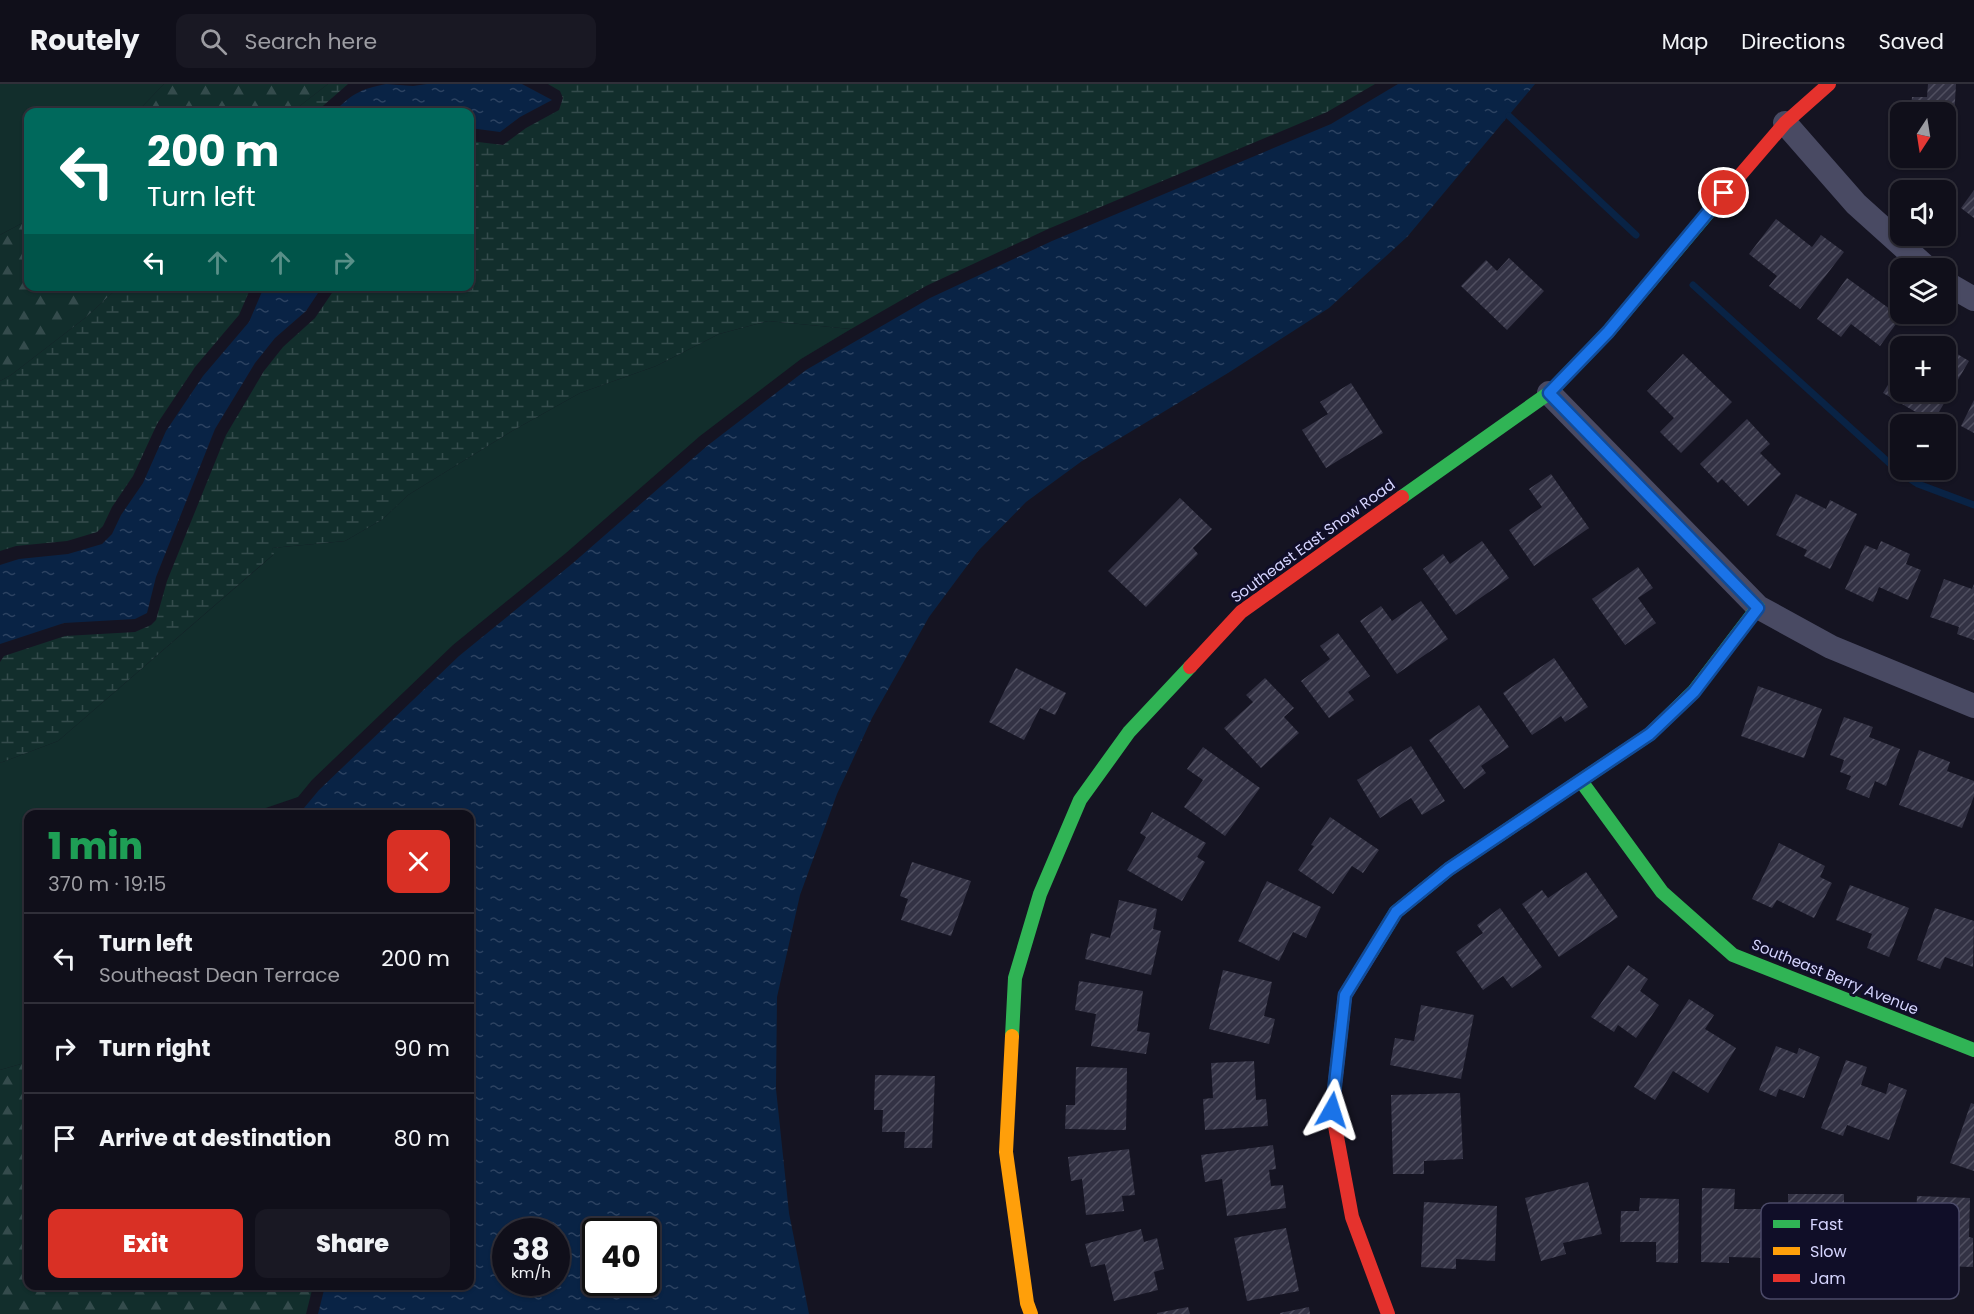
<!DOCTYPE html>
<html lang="en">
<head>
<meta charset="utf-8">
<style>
	:root { --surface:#100f1a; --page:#191823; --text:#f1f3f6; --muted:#9c9ca2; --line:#302f39; --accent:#d93025 }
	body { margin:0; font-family:Poppins,sans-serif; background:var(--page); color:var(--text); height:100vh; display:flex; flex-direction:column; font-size:22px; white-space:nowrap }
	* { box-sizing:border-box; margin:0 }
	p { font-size:20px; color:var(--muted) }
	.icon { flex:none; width:33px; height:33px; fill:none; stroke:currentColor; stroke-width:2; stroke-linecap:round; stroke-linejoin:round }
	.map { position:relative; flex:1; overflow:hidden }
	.drawer { position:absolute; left:24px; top:726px; width:450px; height:480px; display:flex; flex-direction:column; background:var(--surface); border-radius:12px; box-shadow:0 2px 4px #0004,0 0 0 2px var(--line) }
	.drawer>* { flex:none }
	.guide { position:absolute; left:24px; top:24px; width:450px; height:183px; border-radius:12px; box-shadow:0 2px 4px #0004,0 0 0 2px var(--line); background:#00695c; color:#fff; overflow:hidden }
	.needle { width:39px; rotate:192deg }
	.buttons { position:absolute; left:1890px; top:18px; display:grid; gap:12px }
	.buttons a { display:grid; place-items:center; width:66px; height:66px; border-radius:12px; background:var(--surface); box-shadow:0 2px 4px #0004,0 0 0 2px var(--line); font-size:30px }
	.speed { position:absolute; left:492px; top:1134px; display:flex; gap:12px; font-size:30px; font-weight:700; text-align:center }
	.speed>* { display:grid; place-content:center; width:78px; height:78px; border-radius:50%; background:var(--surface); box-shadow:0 2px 4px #0004,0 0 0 2px var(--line); line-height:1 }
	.speed small { font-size:15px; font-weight:400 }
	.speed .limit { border:3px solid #111; border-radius:9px; background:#fff; color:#111 }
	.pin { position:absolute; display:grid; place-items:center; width:51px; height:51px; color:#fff; margin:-26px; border:3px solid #fff; border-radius:50%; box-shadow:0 2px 6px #0007 }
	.me { position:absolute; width:66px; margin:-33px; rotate:6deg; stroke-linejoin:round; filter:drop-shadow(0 0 4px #0008) }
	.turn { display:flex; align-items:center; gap:21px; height:126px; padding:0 24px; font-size:27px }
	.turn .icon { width:78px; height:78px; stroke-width:2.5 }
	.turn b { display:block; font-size:42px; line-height:51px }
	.lanes { display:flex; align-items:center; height:57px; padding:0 24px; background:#0003; justify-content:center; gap:30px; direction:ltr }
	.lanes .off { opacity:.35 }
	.round { display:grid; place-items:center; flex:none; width:63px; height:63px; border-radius:12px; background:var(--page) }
	.summary { display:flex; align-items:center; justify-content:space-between; height:102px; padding:0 24px }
	h1 { font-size:36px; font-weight:800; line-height:45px; color:#1e9e55 }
	.button { display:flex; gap:12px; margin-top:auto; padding:12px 24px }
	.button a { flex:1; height:69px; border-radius:12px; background:var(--accent); color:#fff; font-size:24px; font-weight:800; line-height:69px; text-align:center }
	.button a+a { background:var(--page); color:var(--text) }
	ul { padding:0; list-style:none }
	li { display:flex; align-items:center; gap:18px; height:90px; padding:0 24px; border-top:2px solid var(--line) }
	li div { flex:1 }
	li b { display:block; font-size:22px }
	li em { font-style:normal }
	header { display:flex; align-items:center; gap:36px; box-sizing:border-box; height:84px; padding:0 30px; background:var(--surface); border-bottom:2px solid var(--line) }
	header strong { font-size:28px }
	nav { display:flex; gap:33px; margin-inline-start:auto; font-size:21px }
	.search { width:420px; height:54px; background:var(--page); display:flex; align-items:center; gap:15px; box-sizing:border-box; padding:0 21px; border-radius:12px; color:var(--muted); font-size:22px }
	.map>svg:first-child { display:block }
	.grass { fill:#122e2c }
	.forest { fill:url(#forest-firs) }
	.wetland { fill:url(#wetland-marsh) }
	.water { fill:url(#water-ripples); fill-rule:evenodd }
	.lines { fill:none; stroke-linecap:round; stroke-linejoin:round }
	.stream { stroke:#092345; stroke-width:7 }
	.building { fill:url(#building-hatch) }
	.street { stroke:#494a63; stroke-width:24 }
	.fast { stroke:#30b455; stroke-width:14 }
	.slow { stroke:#ff9f0a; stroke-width:14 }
	.jam { stroke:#e5322d; stroke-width:14 }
	.route-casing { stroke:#114b97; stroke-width:15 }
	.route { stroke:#1a73e8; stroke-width:10 }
	.labels { text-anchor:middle; stroke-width:6; stroke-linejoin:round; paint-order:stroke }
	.street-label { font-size:15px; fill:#d6d5ff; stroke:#100e28 }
	.key { fill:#100e28; stroke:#4b4a68; stroke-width:1.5 }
	.key-label { font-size:16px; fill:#d6d5ff }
</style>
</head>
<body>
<header>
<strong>Routely</strong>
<div class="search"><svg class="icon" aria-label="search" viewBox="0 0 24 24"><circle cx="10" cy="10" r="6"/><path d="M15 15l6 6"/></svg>Search here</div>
<nav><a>Map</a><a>Directions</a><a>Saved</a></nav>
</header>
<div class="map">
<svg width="1974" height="1230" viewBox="0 0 1974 1230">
	<defs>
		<pattern id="forest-firs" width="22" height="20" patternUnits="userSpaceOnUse" patternTransform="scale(1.5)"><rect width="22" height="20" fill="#122e2c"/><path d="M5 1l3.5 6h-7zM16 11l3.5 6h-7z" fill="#344b4c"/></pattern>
		<pattern id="wetland-marsh" width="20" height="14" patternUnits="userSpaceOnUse" patternTransform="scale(1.5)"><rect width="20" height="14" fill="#122e2c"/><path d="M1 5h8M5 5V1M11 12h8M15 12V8" fill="none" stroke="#344b4c"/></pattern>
		<pattern id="water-ripples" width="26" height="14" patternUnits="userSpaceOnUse" patternTransform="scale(1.5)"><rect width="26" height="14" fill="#092345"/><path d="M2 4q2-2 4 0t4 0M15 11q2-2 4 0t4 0" fill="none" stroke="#2c4261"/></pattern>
		<pattern id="building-hatch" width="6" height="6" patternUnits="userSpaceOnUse" patternTransform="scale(1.5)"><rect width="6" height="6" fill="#333244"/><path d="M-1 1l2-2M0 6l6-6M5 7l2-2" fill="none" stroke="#504f60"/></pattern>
	</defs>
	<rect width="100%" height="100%" fill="#151422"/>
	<g class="grass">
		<path d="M0 0H164L137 28H28V136L0 151Z"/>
		<path d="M768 237 851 245 801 275 700 352 566 469 453 561 312 696 298 713 248 730H28V978L0 986V679L58 657 273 471 272 464 345 457 383 435 408 411 512 347 580 309 656 282 719 250Z"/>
	</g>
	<g class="forest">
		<path d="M164 0H328L292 28H137Z"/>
		<path d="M28 136V202L119 203 85 234 11 291 0 297V151Z"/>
		<path d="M28 978V1202H313L306 1230H0V986Z"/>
	</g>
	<g class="wetland">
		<path d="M328 0H348L316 28H292Z"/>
		<path d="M548 0H1375L1327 28 1048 145 926 202 851 245 768 237 719 250 656 282 580 309 512 347 408 411 383 435 345 457 272 464 274 470 58 657 0 679V578L4 572 65 552 135 548 151 541 156 536 167 497 226 351 264 287 283 263 315 234 336 203 470 202V57L503 61 526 44 559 26 563 14 560 7Z"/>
		<path d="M119 203H251L239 231 195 283 157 340 133 392 112 423 103 442 97 448 67 457 16 462 0 467V297L11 291 85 234Z"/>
	</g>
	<g class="water">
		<path d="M386 0 413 2 427 0H522L552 16 520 33 500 48 470 44V28H334C352 10 360 5 386 0Z"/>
		<path d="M1398 0H1535L1407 153 1329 224 1228 289 1082 377 1026 418 978 467 929 533 872 634 837 710 800 811 777 913 776 1005 789 1129 809 1230H318L325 1202H470V730H299L319 706 459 572 573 479 707 362 806 286 930 214 1052 157 1331 40ZM506 1148H556V1198H506ZM596 1148H646V1198H596Z"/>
		<path d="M264 203H322L306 227 275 254 255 279 215 345 156 493 147 529 135 535 64 539 0 560V481L19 475 68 470 102 460 112 450 121 431 143 399 166 347 203 292 249 238Z"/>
	</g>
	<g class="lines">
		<g class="stream">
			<path d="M1509 32 1636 151"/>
			<path d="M1693 201 1897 386 1918 400 1974 421"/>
		</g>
	</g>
	<g class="building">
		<path d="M1928 0H1956L1952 69H1946V28H1911L1912 13H1927Z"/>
		<path d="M1896 34 1900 35V66H1894Z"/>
		<path d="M1974 106V134L1961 124Z"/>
		<path d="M1776 135 1812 163 1821 151 1844 168 1800 225 1769 202 1777 192 1749 170Z"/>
		<path d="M1509 174 1544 207 1507 246 1461 202 1486 176 1497 187Z"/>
		<path d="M1847 194 1901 233 1880 262 1851 240 1841 253 1817 235Z"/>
		<path d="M1900 264V308H1946V271L1949 265 1969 277 1933 338 1883 309 1897 286 1890 282Z"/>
		<path d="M1683 270 1732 318 1681 369 1660 348 1674 334 1647 307Z"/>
		<path d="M1351 299 1383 349 1326 384 1302 346 1328 330 1320 318Z"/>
		<path d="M1974 316V349L1961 342Z"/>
		<path d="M1747 335 1770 360 1760 369 1781 390 1748 422 1722 395 1718 399 1700 380Z"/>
		<path d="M1551 390 1589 444 1534 482 1509 446 1542 423 1529 405Z"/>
		<path d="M1796 410 1826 425 1830 416 1857 430 1830 485 1804 472 1807 466 1776 451Z"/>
		<path d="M1180 414 1212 445 1193 464 1198 470 1146 523 1108 487Z"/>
		<path d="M1482 457 1509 494 1456 531 1423 485 1443 470 1450 480Z"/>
		<path d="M1881 457 1910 470 1906 480 1921 486 1908 516 1879 503 1873 518 1845 505 1865 461 1877 466Z"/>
		<path d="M1638 483 1653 504 1638 514 1656 539 1625 561 1592 515Z"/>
		<path d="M1944 495 1972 505 1974 500V556L1957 550 1959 543 1930 533Z"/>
		<path d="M1421 517 1448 555 1397 590 1360 537 1381 522 1392 537Z"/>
		<path d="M1338 549 1370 592 1348 608 1354 616 1329 634 1301 597 1330 575 1320 562Z"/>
		<path d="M1554 574 1588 623 1565 638 1561 632 1532 651 1503 609Z"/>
		<path d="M1016 584 1066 609 1055 631 1040 624 1024 656 989 638Z"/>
		<path d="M1265 594 1294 624 1284 633 1299 649 1261 684 1224 644 1253 618 1246 611Z"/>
		<path d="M1758 602 1822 625 1804 674 1741 652Z"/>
		<path d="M1479 621 1509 663 1481 682 1486 689 1464 705 1429 656Z"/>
		<path d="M1844 633 1873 643 1869 653 1900 665 1886 702 1875 697 1869 714 1846 705 1851 692 1840 688 1844 676 1830 671Z"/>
		<path d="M1411 662 1445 717 1422 731 1411 714 1380 734 1357 696Z"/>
		<path d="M1203 663 1260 704 1225 752 1184 723 1203 696 1187 685Z"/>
		<path d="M1919 666 1950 678 1947 687 1974 697V712L1962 744 1899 721Z"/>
		<path d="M1152 728 1206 759 1197 773 1205 778 1182 817 1127 786 1146 753 1140 749Z"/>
		<path d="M1330 733 1379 766 1363 789 1352 782 1333 810 1298 786 1314 762 1311 761Z"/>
		<path d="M1779 759 1825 782 1820 793 1832 799 1814 834 1777 816 1772 824 1752 815Z"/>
		<path d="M912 778 971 797 951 852 901 836 908 815 900 812Z"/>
		<path d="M1586 788 1618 833 1559 873 1522 820 1542 806 1548 814Z"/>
		<path d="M1267 797 1321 823 1306 854 1293 848 1279 877 1238 857Z"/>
		<path d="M1850 801 1909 824 1889 873 1867 864 1872 850 1836 836Z"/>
		<path d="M1119 816 1157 825 1153 845 1161 847 1151 891 1085 875 1091 849 1110 854Z"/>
		<path d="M1500 824 1542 883 1512 904 1503 892 1483 906 1456 868 1483 849 1477 841Z"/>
		<path d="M1935 824 1974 837 1973 883 1945 873 1940 885 1917 876Z"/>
		<path d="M1628 881 1648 895 1640 907 1659 921 1636 954 1618 941 1614 948 1591 933Z"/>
		<path d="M1223 886 1272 898 1264 932 1275 935 1269 960 1209 945Z"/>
		<path d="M1079 897 1143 907 1137 947 1150 949 1146 970 1091 962 1096 930 1075 926Z"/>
		<path d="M1689 915 1714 931 1705 945 1736 964 1708 1009 1673 987 1655 1016 1634 1003Z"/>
		<path d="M1421 921 1474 931 1461 995 1390 981 1395 954 1414 957Z"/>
		<path d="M1776 962 1797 970 1799 964 1820 973 1804 1014 1779 1005 1776 1013 1759 1006Z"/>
		<path d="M1846 976 1867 983 1861 1001 1886 1010 1889 999 1907 1006 1889 1056 1847 1041 1843 1052 1821 1044Z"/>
		<path d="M1254 977 1256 1016 1266 1015 1268 1042 1205 1046 1203 1015 1213 1014 1211 979Z"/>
		<path d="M1076 983 1127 984 1126 1046 1065 1045 1066 1021H1075Z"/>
		<path d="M875 991 935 992 932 1064H904L905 1048H882L883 1026H874Z"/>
		<path d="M1460 1009 1463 1075 1424 1077V1090H1393L1391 1011Z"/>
		<path d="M1971 1019 1974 1020V1087L1950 1079Z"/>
		<path d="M1273 1061 1276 1085 1269 1086 1271 1102 1283 1101 1286 1124 1227 1132 1222 1095 1205 1098 1201 1071Z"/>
		<path d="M1129 1065 1135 1111 1122 1112 1124 1127 1086 1131 1082 1095 1071 1097 1068 1073Z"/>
		<path d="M1588 1098 1602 1150 1563 1159 1566 1170 1541 1177 1525 1114Z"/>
		<path d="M1702 1104 1735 1105 1734 1125H1768V1174L1729 1173V1179L1701 1178Z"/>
		<path d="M1788 1110H1844V1154H1814L1815 1172H1788Z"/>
		<path d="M1917 1112 1970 1114 1969 1153 1973 1154V1183L1897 1181 1898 1161 1915 1162Z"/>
		<path d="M1640 1114 1679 1115 1678 1179 1656 1178V1158H1620L1621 1127H1639Z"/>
		<path d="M1424 1118 1497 1122 1495 1177 1456 1175V1185L1421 1183Z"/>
		<path d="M1286 1144 1299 1207 1247 1217 1234 1154Z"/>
		<path d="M1141 1145 1144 1158 1157 1154 1164 1185 1154 1188 1158 1206 1114 1217 1105 1180 1091 1183 1085 1160Z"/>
		<path d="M1188 1223 1190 1230H1157V1229Z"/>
		<path d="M1309 1223 1310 1230H1280V1229Z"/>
	</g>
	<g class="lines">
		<g class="street">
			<path d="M1785 39 1856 120 1927 184"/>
			<path d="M1946 199 1974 215"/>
			<path d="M1549 309 1758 523 1831 563 1974 622"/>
		</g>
		<g class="fast">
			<path d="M1402 413 1549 309 1608 248 1724 110"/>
			<path d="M1581 697 1662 808 1733 871 1974 966"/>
			<path d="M1371 869 1396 828 1449 785 1650 650 1694 607 1758 523"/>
			<path d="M1012 952 1015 894 1040 810 1080 716 1129 648 1190 583"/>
		</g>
		<path class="slow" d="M1012 952 1006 1068 1027 1219 1031 1230"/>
		<g class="jam">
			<path d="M1724 110 1785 39 1829 0"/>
			<path d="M1190 583 1241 528 1402 413"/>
			<path d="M1371 869 1345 911 1332 1026 1352 1133 1388 1230"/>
		</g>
	</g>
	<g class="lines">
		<g class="route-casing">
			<path id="route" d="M1332 1026 1345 911 1396 828 1449 785 1650 650 1694 608 1758 524 1549 309 1608 248 1724 109"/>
		</g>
		<use href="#route" class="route"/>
	</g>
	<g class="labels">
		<g class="street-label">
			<text transform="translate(1313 457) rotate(-36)" y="5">Southeast East Snow Road</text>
			<text transform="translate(1835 893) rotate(22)" y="5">Southeast Berry Avenue</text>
		</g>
	</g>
	<rect x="1761" y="1119" width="198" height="96" rx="9" class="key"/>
	<rect x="1773" y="1136" width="27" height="8" fill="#30b455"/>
	<rect x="1773" y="1163" width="27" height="8" fill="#ff9f0a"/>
	<rect x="1773" y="1190" width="27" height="8" fill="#e5322d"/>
	<g class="key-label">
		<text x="1810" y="1146">Fast</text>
		<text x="1810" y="1173">Slow</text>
		<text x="1810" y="1200">Jam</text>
	</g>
</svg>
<div class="buttons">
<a><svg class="needle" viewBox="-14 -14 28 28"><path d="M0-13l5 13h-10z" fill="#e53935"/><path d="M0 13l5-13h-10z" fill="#9c9ca2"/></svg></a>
<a><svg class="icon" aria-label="sound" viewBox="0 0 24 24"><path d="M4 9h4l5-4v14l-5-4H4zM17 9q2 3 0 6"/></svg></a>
<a><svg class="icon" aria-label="layers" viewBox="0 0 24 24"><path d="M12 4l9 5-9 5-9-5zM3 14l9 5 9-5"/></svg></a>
<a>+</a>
<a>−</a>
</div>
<div class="speed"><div>38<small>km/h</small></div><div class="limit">40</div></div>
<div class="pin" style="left:1724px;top:109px;background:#d93025"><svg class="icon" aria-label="arrive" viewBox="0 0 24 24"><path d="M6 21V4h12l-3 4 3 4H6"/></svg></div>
<svg class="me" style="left:1332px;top:1026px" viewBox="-20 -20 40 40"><path d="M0-17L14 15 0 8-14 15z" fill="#1a73e8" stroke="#fff" stroke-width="4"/></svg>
<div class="guide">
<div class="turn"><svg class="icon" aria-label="left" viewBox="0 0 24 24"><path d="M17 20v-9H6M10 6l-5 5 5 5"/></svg><div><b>200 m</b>Turn left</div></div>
<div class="lanes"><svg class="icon" aria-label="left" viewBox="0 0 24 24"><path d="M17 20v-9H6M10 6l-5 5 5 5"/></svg><svg class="icon off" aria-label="ahead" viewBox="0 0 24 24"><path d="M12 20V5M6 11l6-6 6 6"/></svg><svg class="icon off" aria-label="ahead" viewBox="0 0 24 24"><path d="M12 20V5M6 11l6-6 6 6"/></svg><svg class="icon off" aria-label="right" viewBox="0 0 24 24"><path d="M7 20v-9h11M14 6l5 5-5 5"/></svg></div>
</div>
<section class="drawer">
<div class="summary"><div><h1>1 min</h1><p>370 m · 19:15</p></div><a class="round" style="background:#d93025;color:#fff"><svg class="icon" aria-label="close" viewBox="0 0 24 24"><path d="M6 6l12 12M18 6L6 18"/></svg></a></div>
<ul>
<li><svg class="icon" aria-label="left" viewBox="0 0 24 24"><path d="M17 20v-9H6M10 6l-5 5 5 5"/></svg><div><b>Turn left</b><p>Southeast Dean Terrace</p></div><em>200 m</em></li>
<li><svg class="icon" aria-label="right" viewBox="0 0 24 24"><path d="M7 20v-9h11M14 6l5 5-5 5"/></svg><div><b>Turn right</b></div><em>90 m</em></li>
<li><svg class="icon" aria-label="arrive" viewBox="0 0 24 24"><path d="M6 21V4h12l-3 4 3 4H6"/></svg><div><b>Arrive at destination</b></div><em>80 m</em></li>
</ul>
<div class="button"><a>Exit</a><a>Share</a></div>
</section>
</div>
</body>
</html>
